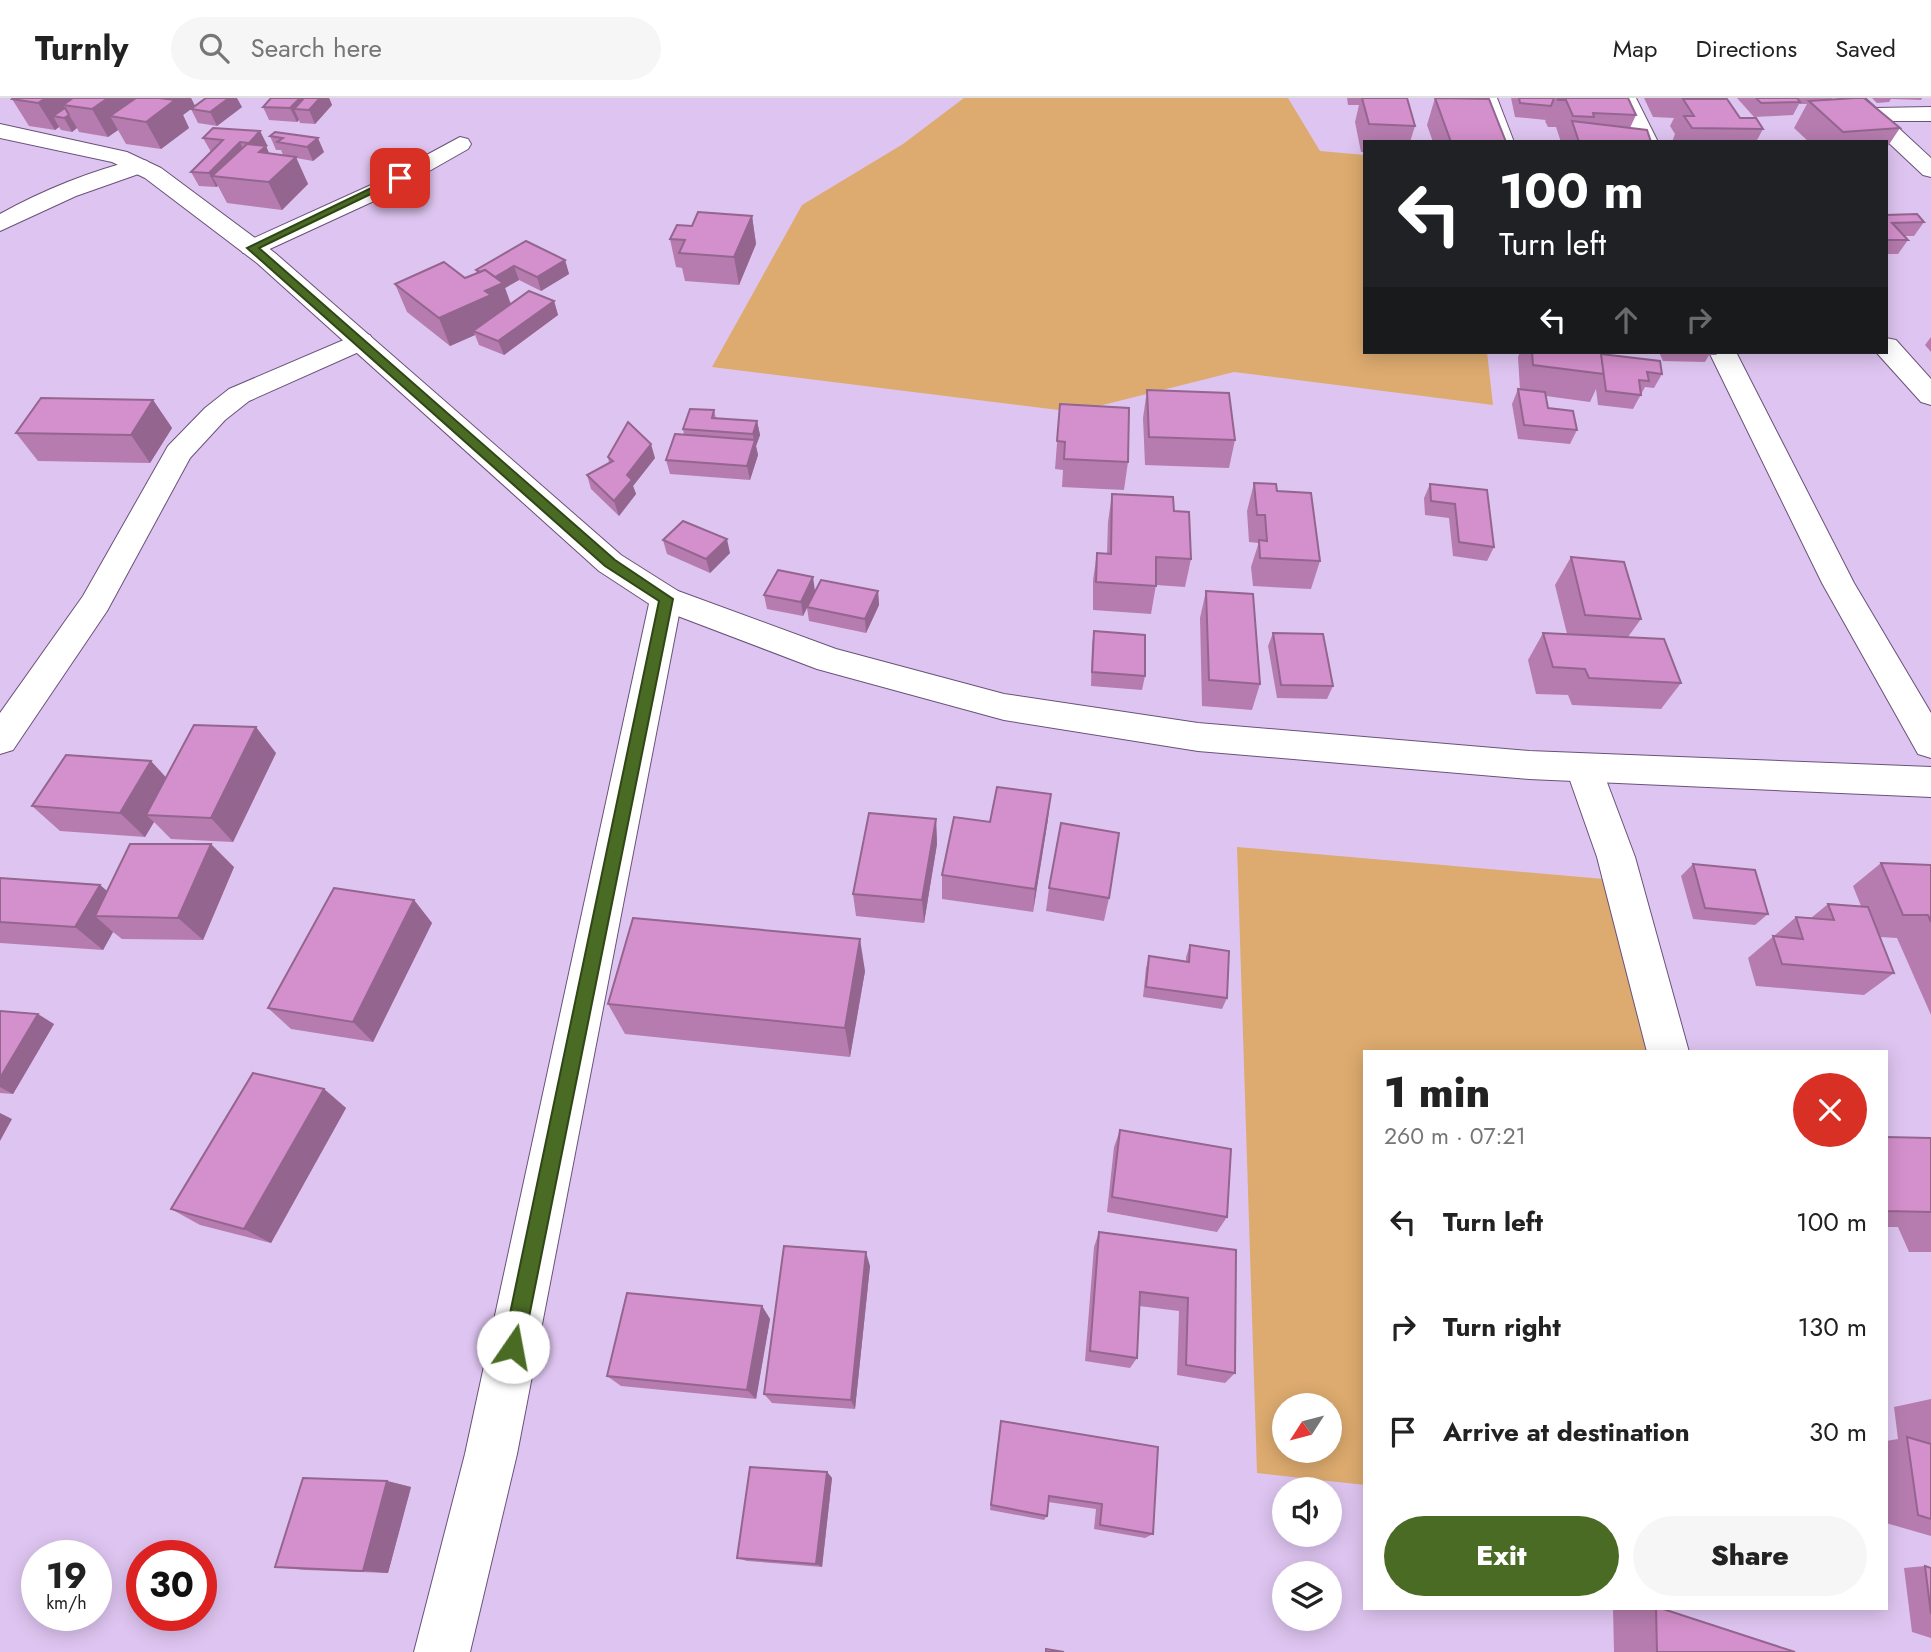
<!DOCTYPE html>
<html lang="en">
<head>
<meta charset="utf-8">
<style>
	:root { --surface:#fff; --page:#f6f6f6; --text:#222; --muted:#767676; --line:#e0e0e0; --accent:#4a6b23 }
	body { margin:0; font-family:Jost,sans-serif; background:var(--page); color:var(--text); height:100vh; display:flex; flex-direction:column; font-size:26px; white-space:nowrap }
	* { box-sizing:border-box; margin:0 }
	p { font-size:23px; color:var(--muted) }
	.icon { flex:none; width:38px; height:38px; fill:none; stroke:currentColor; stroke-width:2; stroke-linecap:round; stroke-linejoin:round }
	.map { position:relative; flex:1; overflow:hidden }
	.sheet { position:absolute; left:1363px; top:952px; width:525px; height:560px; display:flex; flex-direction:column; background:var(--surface); border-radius:0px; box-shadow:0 4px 18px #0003 }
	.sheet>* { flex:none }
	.guide { position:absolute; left:1363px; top:42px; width:525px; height:214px; border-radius:0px; box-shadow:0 4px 18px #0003; background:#202124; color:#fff; overflow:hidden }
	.needle { width:46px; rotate:234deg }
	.fabs { position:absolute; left:1272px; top:1295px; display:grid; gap:14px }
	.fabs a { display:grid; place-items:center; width:70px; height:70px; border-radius:50%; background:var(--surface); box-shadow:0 4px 18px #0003; font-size:35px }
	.speed { position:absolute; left:21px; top:1442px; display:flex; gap:14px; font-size:35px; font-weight:700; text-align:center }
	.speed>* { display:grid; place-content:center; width:91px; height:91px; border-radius:50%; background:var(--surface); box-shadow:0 4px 18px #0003; line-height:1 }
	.speed small { font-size:18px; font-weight:400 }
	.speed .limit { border:10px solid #d22; background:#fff; color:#111 }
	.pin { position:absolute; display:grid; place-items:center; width:60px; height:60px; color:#fff; margin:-30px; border-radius:14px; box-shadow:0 4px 10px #0006 }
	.me { position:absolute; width:77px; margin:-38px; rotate:12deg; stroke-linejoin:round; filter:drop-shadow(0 0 5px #0008) }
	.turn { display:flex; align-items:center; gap:24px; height:147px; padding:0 21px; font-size:32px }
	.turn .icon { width:91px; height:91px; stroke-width:2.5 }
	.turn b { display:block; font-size:49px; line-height:60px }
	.lanes { display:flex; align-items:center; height:66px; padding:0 21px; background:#0003; justify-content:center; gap:35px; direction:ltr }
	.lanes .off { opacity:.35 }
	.round { display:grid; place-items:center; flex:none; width:74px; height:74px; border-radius:37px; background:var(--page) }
	.headline { display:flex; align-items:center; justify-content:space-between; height:119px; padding:0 21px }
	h1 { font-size:42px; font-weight:800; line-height:52px }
	.primary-button { display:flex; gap:14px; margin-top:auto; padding:14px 21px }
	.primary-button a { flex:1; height:80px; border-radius:42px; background:var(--accent); color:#fff; font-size:28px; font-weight:800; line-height:80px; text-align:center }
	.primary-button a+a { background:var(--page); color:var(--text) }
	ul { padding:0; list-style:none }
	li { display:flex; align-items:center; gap:21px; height:105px; padding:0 21px }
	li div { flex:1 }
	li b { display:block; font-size:26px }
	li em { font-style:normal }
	header { display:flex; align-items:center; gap:42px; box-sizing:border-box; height:98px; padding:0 35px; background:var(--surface); border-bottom:2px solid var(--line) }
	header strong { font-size:33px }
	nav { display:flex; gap:38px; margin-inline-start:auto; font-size:24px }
	.search { width:490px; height:63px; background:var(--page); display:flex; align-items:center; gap:18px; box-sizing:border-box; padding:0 24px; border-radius:38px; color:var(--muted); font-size:26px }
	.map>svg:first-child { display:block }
	.green { fill:#ddab6f; fill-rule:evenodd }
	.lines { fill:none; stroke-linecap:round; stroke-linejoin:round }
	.street-casing { stroke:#695279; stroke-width:2 }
	.secondary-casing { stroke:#695279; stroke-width:2 }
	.street { fill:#fff; fill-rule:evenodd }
	.secondary { fill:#fff; fill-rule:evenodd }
	.wall { fill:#b67caf }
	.shaded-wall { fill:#94658f }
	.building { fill:#d490cc; stroke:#94658f; stroke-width:2 }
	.route { fill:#4a6b23; stroke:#304617; stroke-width:2 }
</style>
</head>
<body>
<header>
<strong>Turnly</strong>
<div class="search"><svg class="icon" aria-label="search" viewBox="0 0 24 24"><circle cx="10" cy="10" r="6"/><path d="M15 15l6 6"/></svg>Search here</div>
<nav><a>Map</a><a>Directions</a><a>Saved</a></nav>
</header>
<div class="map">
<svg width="1931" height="1554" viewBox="0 0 1931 1554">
	<rect width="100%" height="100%" fill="#dec5f1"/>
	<g class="green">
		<path d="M964 0H1288L1320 53 1365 57V254H1487L1493 307 1234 274 1075 314 712 269 802 107 903 46Z"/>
		<path d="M1237 749 1604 781 1646 954H1365V1387L1257 1375ZM1284 1307H1330V1353H1284Z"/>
	</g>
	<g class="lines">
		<g class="street-casing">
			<g id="street">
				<path d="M1475 0H1497L1514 44H1492Z"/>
				<path d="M1614 0H1636L1658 44H1636Z"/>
				<path d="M1841 0H1865L1876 10 1931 9V23H1891L1931 60V79L1923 77Z"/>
				<path d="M460 39 468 41 471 46 468 51 387 97 261 155H243L240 150 243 145 371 87Z"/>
				<path d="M139 61 147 63 151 68 147 73 76 98 0 133V116C43 92 91 73 139 61Z"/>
				<path d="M360 235 370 237 373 243 370 249 249 303 225 322 190 360 107 513 13 652 0 656V615L83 498 168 348 205 310 229 291Z"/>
				<path d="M1886 240 1896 242 1931 281V307L1921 304 1876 254H1886Z"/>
				<path d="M1709 254H1736L1854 485 1931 615V660L1918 656 1822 485Z"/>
				<path d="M666 489 678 493 682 501 517 1356 470 1554H414L465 1356 650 501 654 493Z"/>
				<path d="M1584 657 1597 661 1602 671 1635 759 1689 954H1647L1597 759 1566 671 1571 661Z"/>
			</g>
		</g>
		<g class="secondary-casing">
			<path id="secondary" d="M0 26 127 54 161 70 275 155 621 457 678 493 836 551 1004 596 1198 625 1529 653 1931 669V699L1529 681 1198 653 1004 622 817 571 654 509 599 473 257 165 145 80 112 64 0 40Z"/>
		</g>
		<use href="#street" class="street"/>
		<use href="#secondary" class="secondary"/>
	</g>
	<g class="wall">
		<path d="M13 0H191L195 8 183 17 189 30 161 51 126 46 118 32 108 39 79 34 77 30 72 34 61 32 59 29 55 32 29 28 12 1Z"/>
		<path d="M271 0H329L332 7 315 26 300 25 299 22 297 24 269 22 263 9Z"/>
		<path d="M1347 0H1407L1415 28 1410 44H1365V54H1361L1355 24 1359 7H1348Z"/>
		<path d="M1435 0 1506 44H1433L1427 27Z"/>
		<path d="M1511 0H1628L1636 17 1630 30 1651 44H1561L1556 29H1548L1545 23 1546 22 1515 19Z"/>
		<path d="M1644 0H1722L1721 1 1740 20 1763 31 1756 44H1672L1675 36 1670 28 1674 20 1653 19Z"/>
		<path d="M1737 0H1832L1831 2 1900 30 1886 51V44H1809L1794 30 1807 6H1799L1793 17 1754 19Z"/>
		<path d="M1872 0H1922L1921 2 1891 1 1889 4 1877 5Z"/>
		<path d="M242 9 217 28 198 25 191 11Z"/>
		<path d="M260 33 267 47 266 48 269 56 283 57 281 52H276L270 38 275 34 324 54 313 63 296 60 308 86 282 112 227 105 218 88 216 89 199 88 191 74 211 54 203 40Z"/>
		<path d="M1886 117 1924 124 1914 138H1905L1908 142 1898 156H1886Z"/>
		<path d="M752 118 756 146 739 187 685 183 682 170 676 169 670 141 692 128Z"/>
		<path d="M565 162 569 176 541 193 519 182 505 190 511 206 554 203 558 217 504 257 479 247 475 237 450 248 407 214 395 186 465 180 477 175 476 172Z"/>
		<path d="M1931 239V254L1925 247Z"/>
		<path d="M1520 254H1601V256L1662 276 1654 290 1645 289 1633 311 1598 307 1596 291 1590 304 1546 298 1548 310 1577 332 1570 346 1518 341 1512 306 1518 291 1520 292 1518 259Z"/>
		<path d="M1659 254H1719L1716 257H1709L1705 264 1663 263Z"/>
		<path d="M1147 292 1235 342 1229 370 1145 367 1143 320Z"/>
		<path d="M153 302 172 330 150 365 38 363 16 335Z"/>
		<path d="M1060 306 1128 364 1124 392 1062 389 1063 372 1055 371Z"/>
		<path d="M714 312 716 320 757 323 760 337 756 348 758 357 750 382 670 376 666 362 684 337 683 331Z"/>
		<path d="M608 359 655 360 633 388 636 396 619 418 591 391 587 377 609 365Z"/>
		<path d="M1254 385 1277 393 1320 463 1311 491 1253 488 1251 469 1258 447V445L1249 444 1247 413Z"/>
		<path d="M1430 386 1487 392 1494 449 1487 463 1453 458 1449 420 1425 417 1424 400Z"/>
		<path d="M1112 396 1174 413 1191 461 1185 489 1156 487 1151 516 1093 512V482L1097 455 1107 456 1108 424Z"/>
		<path d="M663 442 730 455 710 475 667 456Z"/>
		<path d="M1571 459 1641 521 1628 539 1681 585 1661 611 1572 607 1568 597 1536 596 1528 562 1543 535 1567 536 1555 487Z"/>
		<path d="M815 493H878L879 507 866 535 809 523 807 510 803 518 767 511 764 497Z"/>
		<path d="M1206 493 1260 586 1252 612 1202 608 1200 520Z"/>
		<path d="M1094 533 1145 578 1142 592 1091 588 1092 547Z"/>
		<path d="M1273 535 1333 588 1327 601 1277 600 1268 548Z"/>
		<path d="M276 655 233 744 171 741 154 724 145 739 60 733 32 708Z"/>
		<path d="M936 721 937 746 924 825 856 818 853 796Z"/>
		<path d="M1048 721 1033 814 942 801V777L990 724Z"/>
		<path d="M1881 765 1931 767V917L1897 840 1880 839 1894 875 1864 897 1756 888 1748 860 1796 819 1811 820 1828 806 1861 808 1853 788Z"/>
		<path d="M1693 766 1768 816 1755 827 1693 821 1681 778Z"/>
		<path d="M234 769 203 842 122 841 113 834 103 852 0 845V780L100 787 107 793Z"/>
		<path d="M1049 790 1109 800 1104 823 1046 813Z"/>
		<path d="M414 802 432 825 373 944 291 931 268 910Z"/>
		<path d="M1190 847 1227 900 1222 911 1143 899 1146 870 1149 858 1186 864V859Z"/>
		<path d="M865 873 850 959 625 936 608 906Z"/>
		<path d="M0 913 54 926 13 996 0 995Z"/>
		<path d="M324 991 346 1010 271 1145 200 1127 171 1111Z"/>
		<path d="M1120 1032 1227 1119 1217 1134 1107 1114 1114 1049Z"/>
		<path d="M1886 1039 1931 1040V1154H1909L1898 1129H1886Z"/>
		<path d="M1099 1134 1236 1152 1235 1275 1225 1285 1177 1277 1179 1213 1139 1208 1137 1260 1130 1270 1085 1263 1094 1149Z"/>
		<path d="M870 1168 855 1311 772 1305 764 1296Z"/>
		<path d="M762 1208 770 1221 756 1301 621 1288 607 1278Z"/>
		<path d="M1931 1301V1438L1886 1425V1343L1898 1341 1894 1309Z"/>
		<path d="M1000 1331 1153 1436 1145 1440 1094 1431 1096 1411 1048 1404 1047 1418 1044 1422 990 1412Z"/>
		<path d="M827 1374 832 1380 822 1469 747 1463 737 1460Z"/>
		<path d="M387 1383 411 1389 388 1475 305 1472 275 1469Z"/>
		<path d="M1925 1468 1931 1470V1540L1912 1534 1904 1470Z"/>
		<path d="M1613 1510H1660L1795 1554H1614Z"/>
	</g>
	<g class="shaded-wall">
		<path d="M46 0H156L110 18 118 32 108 39 92 11 63 7 77 30 72 34 64 20 53 18 59 29 55 32 38 5Z"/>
		<path d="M156 0H191L195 8 183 17 189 30 161 51 146 24Z"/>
		<path d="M229 0H237L242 9 217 28 210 14Z"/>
		<path d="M300 0H313L294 11 299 22 297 24 290 10Z"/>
		<path d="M320 0H329L332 7 315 26 309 12Z"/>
		<path d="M260 33 267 47 263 51 266 48 278 75 296 59 308 86 282 112 249 45Z"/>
		<path d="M318 40 324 54 313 63 307 49Z"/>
		<path d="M240 44 246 58 212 78 218 88 216 89 209 75Z"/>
		<path d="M752 118 756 146 739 187 734 159Z"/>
		<path d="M565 162 569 176 541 193 537 179Z"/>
		<path d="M514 168 519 182 505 190 513 213 473 233 475 237 450 248 439 220 485 193 493 180Z"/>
		<path d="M554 203 558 217 504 257 498 243Z"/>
		<path d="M153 302 172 330 150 365 131 337Z"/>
		<path d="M757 323 760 337 756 348 758 357 750 382 747 368 754 345 753 336Z"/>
		<path d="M651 346 655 360 633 388 636 396 619 418 614 403 627 377Z"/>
		<path d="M727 441 730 455 710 475 706 461Z"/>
		<path d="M813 479 815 493 803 518 801 504Z"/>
		<path d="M878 493 879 507 866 535 865 521Z"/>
		<path d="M256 629 276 655 233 744 211 720Z"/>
		<path d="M151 663 174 688 146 717 154 724 145 739 120 715Z"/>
		<path d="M1051 696 1048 721 1033 814 1035 791Z"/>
		<path d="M936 721 937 746 924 825 922 802Z"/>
		<path d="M211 746 234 769 203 842 178 820Z"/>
		<path d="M100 787 127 810 95 818 113 834 103 852 75 829Z"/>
		<path d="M414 802 432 825 373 944 353 924Z"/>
		<path d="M860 841 865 873 850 959 845 930Z"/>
		<path d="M38 916 54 926 13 996 0 989V980Z"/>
		<path d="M324 991 346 1010 271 1145 244 1131Z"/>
		<path d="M0 1015 12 1021 0 1043Z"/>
		<path d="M866 1154 870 1168 855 1311 851 1302Z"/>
		<path d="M762 1208 770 1221 756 1301 747 1292Z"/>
		<path d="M827 1374 832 1380 822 1469 816 1466Z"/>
		<path d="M387 1383 411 1389 388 1475 363 1473Z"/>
	</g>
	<g class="building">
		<path d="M13 0H46L38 5 12 1Z"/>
		<path d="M73 0H108L92 11 63 7Z"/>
		<path d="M136 0H159L175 2 146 24 110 18Z"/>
		<path d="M206 0H229L210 14 191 11Z"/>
		<path d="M271 0H300L290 10 263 9Z"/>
		<path d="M304 0H320L309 12 294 11Z"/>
		<path d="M1362 0H1407L1415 28 1369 26Z"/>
		<path d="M1435 0 1489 1 1506 44H1451Z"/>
		<path d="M1519 0H1554L1551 8 1520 5Z"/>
		<path d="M1557 0H1628L1636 17 1593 15 1594 19 1573 18 1566 2H1558Z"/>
		<path d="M1756 0H1797L1800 4 1761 5Z"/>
		<path d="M1855 0H1864L1900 30 1843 34 1809 3Z"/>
		<path d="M1683 1H1727L1740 20H1756L1763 31 1692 30 1684 18H1694Z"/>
		<path d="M65 10 69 17 64 20 53 18Z"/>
		<path d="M1572 23 1647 32 1651 44H1579Z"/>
		<path d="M213 30 260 33 249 45 240 44 209 75 191 74 223 42 203 40Z"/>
		<path d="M275 34 318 40 307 49 277 44 283 40 270 38Z"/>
		<path d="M247 46 266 48 259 54 296 59 269 84 212 78Z"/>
		<path d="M698 114 752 118 734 159 679 155 685 142 670 141 677 127 692 128Z"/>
		<path d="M1917 116 1924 124 1892 125 1908 142H1886V117Z"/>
		<path d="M526 143 565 162 537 179 514 168 495 179 485 172 480 174 476 172Z"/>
		<path d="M444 164 465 180 485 172 503 185 485 193 491 197 439 220 395 186Z"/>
		<path d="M529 193 554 203 498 243 473 233Z"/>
		<path d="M1532 254H1601L1604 276 1533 267Z"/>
		<path d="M1601 256 1660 263 1662 276 1647 274 1649 283 1639 282 1641 297 1606 293Z"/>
		<path d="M1518 291 1545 294 1548 310 1573 313 1577 332 1524 327Z"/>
		<path d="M1147 292 1229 295 1235 342 1149 339Z"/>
		<path d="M41 300 153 302 131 337 16 335Z"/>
		<path d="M1060 306 1129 310 1128 364 1064 361 1065 344 1057 343Z"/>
		<path d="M690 311 714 312 712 320 757 323 753 336 683 331Z"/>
		<path d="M628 324 651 346 627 377 632 382 614 403 587 377 613 363 608 359Z"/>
		<path d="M675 336 755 342 747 368 666 362Z"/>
		<path d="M1254 385 1276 386 1277 393 1311 395 1320 463 1260 460 1259 442 1267 443 1265 417H1257Z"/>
		<path d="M1430 386 1487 392 1494 449 1459 444 1455 406 1431 403Z"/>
		<path d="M1112 396 1173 399 1174 413 1189 414 1191 461 1156 459V488L1096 484 1097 455 1111 456Z"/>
		<path d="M683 423 727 441 706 461 663 442Z"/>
		<path d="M1571 459 1624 464 1641 521 1585 517Z"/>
		<path d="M778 472 813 479 801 504 764 497Z"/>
		<path d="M821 482 878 493 865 521 807 509Z"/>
		<path d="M1206 493 1253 496 1260 586 1209 582Z"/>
		<path d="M1094 533 1145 537V578L1092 574Z"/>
		<path d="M1273 535 1323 536 1333 588 1281 587Z"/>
		<path d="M1543 535 1664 541 1681 585 1589 580 1585 571 1553 569Z"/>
		<path d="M194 627 256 629 211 720 146 717Z"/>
		<path d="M66 657 151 663 120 715 32 708Z"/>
		<path d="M997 689 1051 696 1035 791 942 777 954 719 990 724Z"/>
		<path d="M869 715 936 721 922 802 853 796Z"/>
		<path d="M1061 725 1119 735 1109 800 1049 790Z"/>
		<path d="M130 746H211L178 820 95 818Z"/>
		<path d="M1881 765 1931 767V824L1928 817H1903Z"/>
		<path d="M1693 766 1755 772 1768 816 1705 810Z"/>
		<path d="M0 780 100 787 75 829 0 824Z"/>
		<path d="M334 790 414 802 353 924 268 910Z"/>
		<path d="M1828 806 1868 809 1894 875 1782 866 1773 838 1803 841 1796 819 1834 822Z"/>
		<path d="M633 820 860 841 845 930 608 906Z"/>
		<path d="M1190 847 1229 853 1227 900 1146 889 1149 858 1189 864Z"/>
		<path d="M0 913 38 916 0 980Z"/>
		<path d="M253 975 324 991 244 1131 171 1111Z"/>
		<path d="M1120 1032 1231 1051 1227 1119 1112 1099Z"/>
		<path d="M1886 1039 1931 1040V1114L1886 1113Z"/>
		<path d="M1099 1134 1236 1152 1235 1275 1186 1267 1188 1200 1140 1194 1137 1260 1090 1253Z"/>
		<path d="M784 1148 866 1154 851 1302 764 1296Z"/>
		<path d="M627 1195 762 1208 747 1292 607 1278Z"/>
		<path d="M1001 1323 1158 1349 1153 1436 1100 1427 1102 1406 1049 1398 1047 1418 991 1407Z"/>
		<path d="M1907 1339 1931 1346V1421L1918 1417Z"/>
		<path d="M750 1369 827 1374 816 1466 737 1460Z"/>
		<path d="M303 1380 387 1383 363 1473 275 1469Z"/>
		<path d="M1925 1468 1931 1470V1516Z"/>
		<path d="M1656 1510H1660L1795 1554H1657Z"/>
		<path d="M1046 1551 1064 1554H1046Z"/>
	</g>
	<path class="route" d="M396 78 404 80 259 150 615 462 673 501 523 1249 520 1256 513 1259 506 1256 503 1249 659 503 605 468 247 150Z"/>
</svg>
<div class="fabs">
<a><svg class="needle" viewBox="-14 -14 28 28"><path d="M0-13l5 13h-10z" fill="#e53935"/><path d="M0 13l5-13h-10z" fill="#767676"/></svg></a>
<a><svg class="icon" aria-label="sound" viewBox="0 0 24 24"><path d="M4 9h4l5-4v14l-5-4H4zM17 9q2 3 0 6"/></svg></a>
<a><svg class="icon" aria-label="layers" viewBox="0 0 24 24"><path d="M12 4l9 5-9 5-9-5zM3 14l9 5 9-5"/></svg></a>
</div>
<div class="speed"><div>19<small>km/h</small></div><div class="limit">30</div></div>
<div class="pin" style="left:400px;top:80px;background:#d93025"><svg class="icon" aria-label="arrive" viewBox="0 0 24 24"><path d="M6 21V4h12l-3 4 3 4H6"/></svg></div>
<svg class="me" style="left:513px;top:1249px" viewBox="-20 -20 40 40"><circle r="19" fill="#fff"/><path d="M0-13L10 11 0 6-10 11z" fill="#4a6b23"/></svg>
<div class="guide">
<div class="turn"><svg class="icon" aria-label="left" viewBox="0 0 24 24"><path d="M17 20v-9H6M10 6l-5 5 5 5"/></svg><div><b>100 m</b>Turn left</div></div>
<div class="lanes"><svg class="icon" aria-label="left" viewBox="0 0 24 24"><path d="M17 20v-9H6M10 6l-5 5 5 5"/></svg><svg class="icon off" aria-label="ahead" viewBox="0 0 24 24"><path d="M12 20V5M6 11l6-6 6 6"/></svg><svg class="icon off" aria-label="right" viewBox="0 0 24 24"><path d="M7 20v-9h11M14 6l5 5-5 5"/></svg></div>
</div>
<section class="sheet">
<div class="headline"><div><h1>1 min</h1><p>260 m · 07:21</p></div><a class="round" style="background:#d93025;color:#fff"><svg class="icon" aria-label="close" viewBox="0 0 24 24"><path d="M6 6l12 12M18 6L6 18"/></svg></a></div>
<ul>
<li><svg class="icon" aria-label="left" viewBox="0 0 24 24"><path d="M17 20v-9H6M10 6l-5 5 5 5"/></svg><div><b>Turn left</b></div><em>100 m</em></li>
<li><svg class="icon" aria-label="right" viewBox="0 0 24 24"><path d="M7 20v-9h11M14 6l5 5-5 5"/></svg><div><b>Turn right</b></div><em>130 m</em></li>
<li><svg class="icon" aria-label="arrive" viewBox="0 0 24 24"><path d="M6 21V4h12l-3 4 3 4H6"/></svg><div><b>Arrive at destination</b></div><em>30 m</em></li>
</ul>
<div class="primary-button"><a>Exit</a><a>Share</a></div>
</section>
</div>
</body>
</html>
